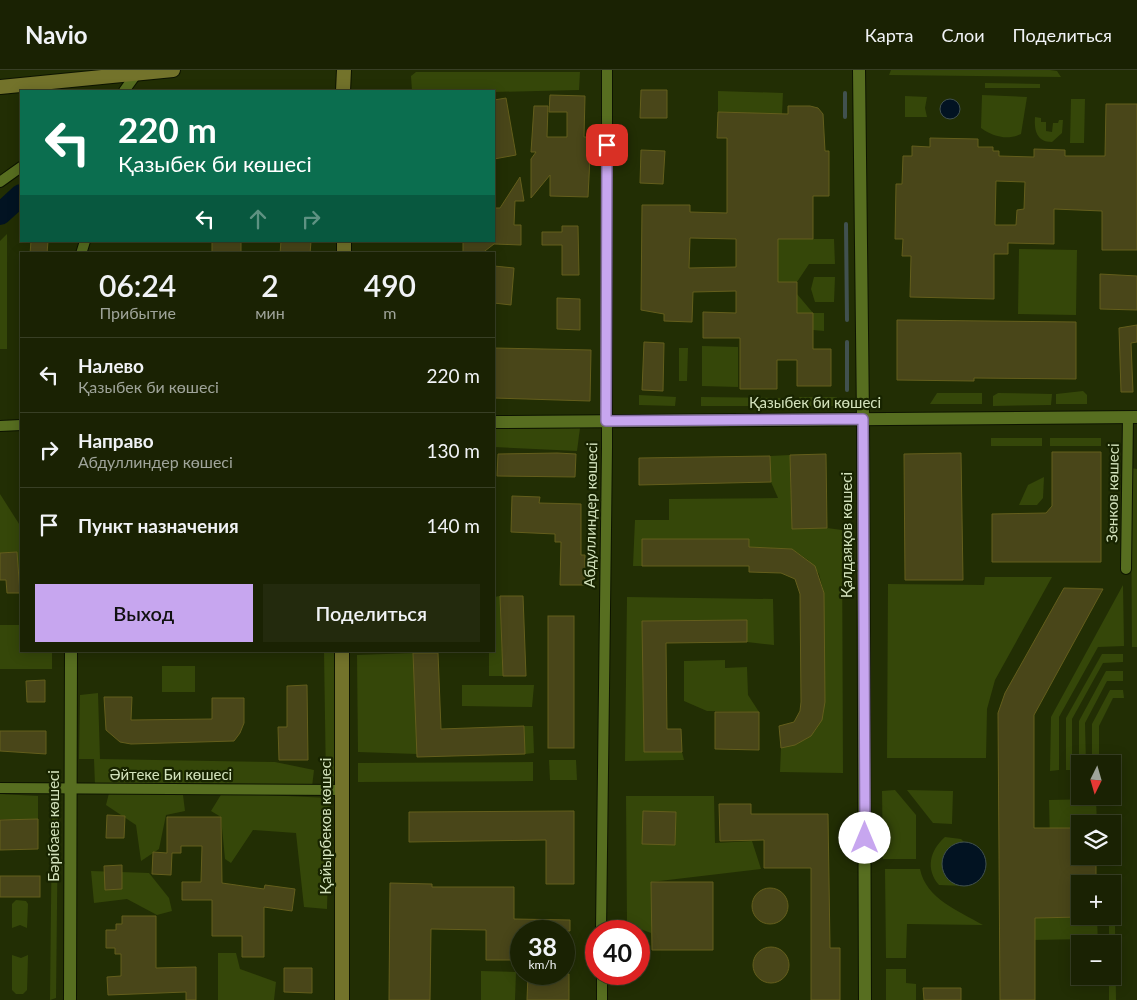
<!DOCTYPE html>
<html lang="ru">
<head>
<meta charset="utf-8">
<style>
	:root { --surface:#1a2203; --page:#232a0d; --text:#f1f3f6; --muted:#9fa49a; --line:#383f25; --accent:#c7a6ef }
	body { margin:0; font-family:Lato,sans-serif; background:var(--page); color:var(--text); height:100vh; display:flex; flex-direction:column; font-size:19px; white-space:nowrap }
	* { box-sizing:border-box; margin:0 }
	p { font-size:16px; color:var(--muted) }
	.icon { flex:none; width:28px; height:28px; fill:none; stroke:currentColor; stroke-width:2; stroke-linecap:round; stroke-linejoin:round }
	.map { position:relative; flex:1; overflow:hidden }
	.details { position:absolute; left:20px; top:182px; width:475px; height:400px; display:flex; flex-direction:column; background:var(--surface); border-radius:0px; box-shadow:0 2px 12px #0003,0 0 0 1px var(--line) }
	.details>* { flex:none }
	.hud { position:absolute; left:20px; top:20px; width:475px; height:152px; border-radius:0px; box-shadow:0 2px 12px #0003,0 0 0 1px var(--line); background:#0b6e4f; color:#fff; overflow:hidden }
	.needle { width:32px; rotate:185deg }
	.buttons { position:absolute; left:1071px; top:685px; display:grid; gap:10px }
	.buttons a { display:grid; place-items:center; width:50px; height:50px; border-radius:0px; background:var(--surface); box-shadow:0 2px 12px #0003,0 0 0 1px var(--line); font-size:25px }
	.speed { position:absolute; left:510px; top:850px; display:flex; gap:10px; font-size:25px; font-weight:700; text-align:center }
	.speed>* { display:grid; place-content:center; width:65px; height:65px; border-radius:50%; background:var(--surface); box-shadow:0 2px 12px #0003,0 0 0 1px var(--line); line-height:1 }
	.speed small { font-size:12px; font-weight:400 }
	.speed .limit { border:8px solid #d22; background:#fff; color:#111 }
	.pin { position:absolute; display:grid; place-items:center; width:42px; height:42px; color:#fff; margin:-21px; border-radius:10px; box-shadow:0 2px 8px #0006 }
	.me { position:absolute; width:55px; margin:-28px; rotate:0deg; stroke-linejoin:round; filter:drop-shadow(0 0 4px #0008) }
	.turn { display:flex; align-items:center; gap:18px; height:105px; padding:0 15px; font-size:22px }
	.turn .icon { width:65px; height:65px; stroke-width:2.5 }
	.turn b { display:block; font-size:35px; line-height:42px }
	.lanes { display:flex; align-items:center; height:48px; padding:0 15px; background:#0003; justify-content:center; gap:25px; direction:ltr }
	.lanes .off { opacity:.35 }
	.eta { display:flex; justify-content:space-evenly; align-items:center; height:85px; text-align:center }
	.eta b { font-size:30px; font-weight:600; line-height:35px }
	.cta { display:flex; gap:10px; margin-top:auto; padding:10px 15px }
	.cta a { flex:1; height:58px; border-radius:0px; background:var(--accent); color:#111; font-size:20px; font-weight:600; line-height:58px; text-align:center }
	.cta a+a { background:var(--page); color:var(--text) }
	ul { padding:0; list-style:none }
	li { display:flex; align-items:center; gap:15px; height:75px; padding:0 15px; border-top:1px solid var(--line) }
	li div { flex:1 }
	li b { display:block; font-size:19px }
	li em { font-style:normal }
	header { display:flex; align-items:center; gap:30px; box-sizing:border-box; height:70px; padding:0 25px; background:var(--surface); border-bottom:1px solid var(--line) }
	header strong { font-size:24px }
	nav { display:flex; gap:28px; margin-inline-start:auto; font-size:18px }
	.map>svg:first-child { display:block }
	.green { fill:#354709 }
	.water { fill:#021322; stroke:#415150 }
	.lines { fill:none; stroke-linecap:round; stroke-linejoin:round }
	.stream { stroke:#415150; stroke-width:4 }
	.river { stroke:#021322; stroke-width:22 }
	.building { fill:#494619; stroke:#645e1c; fill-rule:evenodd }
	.minor-casing { stroke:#0d1401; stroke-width:12 }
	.tertiary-casing { stroke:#0d1401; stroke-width:14 }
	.secondary-casing { stroke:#0d1401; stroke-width:16 }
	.minor { stroke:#576e20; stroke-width:10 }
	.tertiary { stroke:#576e20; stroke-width:12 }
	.secondary { stroke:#73732b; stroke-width:14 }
	.route-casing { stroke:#816c9b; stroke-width:12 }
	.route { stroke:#c7a6ef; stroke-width:9 }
	.labels { text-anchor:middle; stroke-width:4.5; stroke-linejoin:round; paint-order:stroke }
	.street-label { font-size:15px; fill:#d3e2bc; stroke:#182400 }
</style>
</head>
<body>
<header>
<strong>Navio</strong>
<nav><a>Карта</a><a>Слои</a><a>Поделиться</a></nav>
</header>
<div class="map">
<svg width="1137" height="930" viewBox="0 0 1137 930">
	<rect width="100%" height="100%" fill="#222e04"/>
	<g class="green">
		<path d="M891 0H1050L1057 1 1061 7 889 5Z"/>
		<path d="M416 2H580L579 20 494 22 412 21 411 6Z"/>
		<path d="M985 13 1040 14V18H985Z"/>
		<path d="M718 21 783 23 782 44 718 42Z"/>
		<path d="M982 25 1027 27 1021 64C1007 71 992 66 981 58Z"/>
		<path d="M905 26 927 27 925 38 927 47H905Z"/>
		<path d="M1071 29H1085L1084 73H1070Z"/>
		<path d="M1035 47 1041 48V52H1046V61L1052 62 1053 53H1058L1059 50H1063L1062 63 1052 72C1037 72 1034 61 1035 47Z"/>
		<path d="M7 164V279H0V171Z"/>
		<path d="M778 169H834L835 194H809L797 212H778Z"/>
		<path d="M1019 179 1077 180 1076 245 1018 244Z"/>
		<path d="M814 207H835L834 232H815L811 219Z"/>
		<path d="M778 224H797L813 243H824V261L813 260V243H778Z"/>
		<path d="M702 276 738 277V317L702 316Z"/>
		<path d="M679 278H688L687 311H679Z"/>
		<path d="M1083 321 1087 325V334H1056V324Z"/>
		<path d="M937 323H982V334H930Z"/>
		<path d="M998 323 1052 324 1051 335 993 336V326Z"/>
		<path d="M639 325 676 327 675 336 639 335Z"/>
		<path d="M701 327 792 328V336H701Z"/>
		<path d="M799 327H837L835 336H801Z"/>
		<path d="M580 358 577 381 494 377V359Z"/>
		<rect x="991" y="368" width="51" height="8"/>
		<rect x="1050" y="368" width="51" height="8"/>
		<path d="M790 385 792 458H827L842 460 843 703 780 702 781 678C803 673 818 665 824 641V523L819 504 808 490 792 479 749 477V469H642V496H633L635 450H669V429L778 428 771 412 770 386Z"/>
		<path d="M1131 398 1137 399V577H1132Z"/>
		<path d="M1044 407 1043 428 1037 435H1019L1028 415Z"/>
		<path d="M0 424 21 457 20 523 17 482 0 483Z"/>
		<path d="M985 507H1052L995 610 987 639 986 688H887L888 514 984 515Z"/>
		<path d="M1123 515 1124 576 1098 577 1059 647V700L1050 701 1051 647Z"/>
		<path d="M500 526 503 606H489V581H494V527Z"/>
		<path d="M627 527 773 529 774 575 747 572V550L642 551 644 682H682L684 690 625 691Z"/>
		<path d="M0 555H21V581H52V599H0Z"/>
		<path d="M324 581H335V711L326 713Z"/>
		<path d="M413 583 417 684 358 682 357 585Z"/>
		<path d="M1102 584H1123V592L1103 593 1072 649V700H1066V648Z"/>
		<path d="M725 590V598L747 597 748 625 759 642 707 641 684 631V591Z"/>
		<rect x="162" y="596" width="33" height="26"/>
		<path d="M1106 601H1123V611H1107L1085 653 1086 694H1080L1079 700V651Z"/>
		<path d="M462 615H534L532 637 462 636Z"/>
		<path d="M1110 620H1123L1124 628H1113L1099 656V694H1092V654Z"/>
		<path d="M98 623 100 689 275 692 314 700 312 717 95 716 94 689H79L80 625Z"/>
		<path d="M524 656H533L534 683 525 684Z"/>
		<path d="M549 690H576L577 710H550Z"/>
		<path d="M533 692V711L358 712V693Z"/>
		<path d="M895 720 916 745V789H883L882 721Z"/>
		<path d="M907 720 953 721 952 754 933 753Z"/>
		<path d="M109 723 183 725 185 741 166 745 159 779 141 791 136 755 106 735Z"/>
		<path d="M222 723 330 728 327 839 304 837 296 763 253 760 231 793 225 789 221 747 211 741Z"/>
		<path d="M0 724 38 726V749H0Z"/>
		<path d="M626 726H714L715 773 752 771 761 799 651 812V863L627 854Z"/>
		<path d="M1096 729 1097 754H1080V758H1052L1050 775 1049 730Z"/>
		<path d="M52 745H58L56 928 50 930Z"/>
		<path d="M945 767 961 769 964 772 956 773 957 815 965 816 939 815C925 799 930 780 945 767Z"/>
		<path d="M885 799H920C926 829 959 841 983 855L907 854 906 888H886Z"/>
		<path d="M91 801 149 803 169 828 172 841 157 845 127 829 94 833Z"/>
		<path d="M16 830 26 831 28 834 27 858 20 855 12 858V834Z"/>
		<path d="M1097 847 1098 874H1088L1087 869 1032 870V848Z"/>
		<path d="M1109 855H1115L1116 930H1109V906H1112V874H1109Z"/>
		<path d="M218 883H236L240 899 276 912 274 930H218Z"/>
		<path d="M12 885 21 888 28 885 27 920 23 924H16L12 920Z"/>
		<path d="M886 899H906V913L916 914V930H886Z"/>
		<path d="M481 901 516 902 515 930H481Z"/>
	</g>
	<g class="water">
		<circle cx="950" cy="39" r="10"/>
		<circle cx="964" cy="794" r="22"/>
	</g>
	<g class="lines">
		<g class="stream">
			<path d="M845 23V47"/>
			<path d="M846 154 847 250"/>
			<path d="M847 272V320"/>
		</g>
		<path class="river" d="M0 144 21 125"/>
	</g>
	<g class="building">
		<path d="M641 20H667V48H640Z"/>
		<path d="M550 25 585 26 584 67H591L588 127 550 126V105L531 128V89L536 82H531L534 36H548L547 67H567V42H549Z"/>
		<path d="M506 28 516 85 494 89V30Z"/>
		<path d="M1106 34H1137V180H1102V141L1054 139V174L1008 173V184H994V229L910 227 911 186H902L903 169H895L896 114H902L903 86H912V76L930 77V68L978 69V77H993V81H999V86L1034 87V79L1065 80V86H1105ZM996 111 1025 112 1024 139 1017 140 1016 155H995Z"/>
		<path d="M788 36H810L818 38 823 44 825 81H829V126H813V169H778V212H797V243H813V279H831V316H797V290H777V319H740V268H703V242L736 243V221L693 222 692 252 664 251V244L641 240 642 135H690V142L727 143V68H717L718 42 788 44ZM690 168 736 169V197L689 198Z"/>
		<path d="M641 80 665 81 663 114 640 113Z"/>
		<path d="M520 107 524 131H515L514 155H521V175L494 174 481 184 463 183V171H494L495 138H500Z"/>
		<path d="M562 156H578L579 205H562V175H542V162H562Z"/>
		<path d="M31 171H48L47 184H30Z"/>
		<rect x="212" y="171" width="29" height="13"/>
		<path d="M281 171H311L310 184H280Z"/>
		<path d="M494 196 514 198 511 235 494 233Z"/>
		<path d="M1100 204 1137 206V240L1100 239Z"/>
		<path d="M557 228 580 229V260L557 259Z"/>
		<path d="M897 250 1076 252V309L974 308V311L897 310Z"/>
		<path d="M1137 255V272L1131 273 1133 322H1121L1119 258Z"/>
		<path d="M644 272 664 273 663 321 642 320Z"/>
		<path d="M494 278 591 280 590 331 494 328Z"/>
		<path d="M1052 382H1101V492H992V444L1046 443 1052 436Z"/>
		<path d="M557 383 576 384 575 407 497 406 498 384Z"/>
		<path d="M961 383 963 510H905L904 384Z"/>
		<path d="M826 384 827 458 792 459 790 385Z"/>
		<path d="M770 386 771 412 639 415V388Z"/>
		<path d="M512 426 540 427 539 433 581 434V485H585V515H560L561 472H555V464L511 462Z"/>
		<path d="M642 469H749V477L792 479 815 496 824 523 825 632 822 650 811 666 795 675 781 678 779 656 794 652 800 641 801 632 800 524 795 509 781 503 749 502V496H642Z"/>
		<path d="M17 482 20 523H7L6 510H0V483Z"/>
		<path d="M1064 518 1103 519 1034 645V758H1080V786H1091V794H1096V812L1080 814V847L1035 848V930H1000L998 643 1005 623Z"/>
		<path d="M500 526H523L526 606H503Z"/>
		<rect x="548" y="546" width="26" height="132"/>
		<path d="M747 550V572L666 573 667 659H681L682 682H644L642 551Z"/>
		<path d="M413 583H438L441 659 524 656 525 684 417 687Z"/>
		<path d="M45 610V632H27L26 611Z"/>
		<path d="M307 615 308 690H279L278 657H287V616Z"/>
		<path d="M104 627H132L131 650 212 649V628H244V653L240 663 234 671 131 674 120 672 106 660Z"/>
		<path d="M715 642H759V680L715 679Z"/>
		<path d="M0 661H46V684L0 681Z"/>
		<path d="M719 734H751V744H828L830 878H840V930H811V798H764V770L720 771Z"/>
		<path d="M574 741V814H546V770L409 772V742Z"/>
		<path d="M643 741 676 742 675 775 642 774Z"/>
		<path d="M107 745 125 746 124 768H106Z"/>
		<path d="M167 747H221L222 813 264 819 265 815 295 819 292 841 264 837V887H242V866H212V830H182V812H201L202 776H181V783H172L171 805 152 804 153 782 167 783Z"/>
		<path d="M38 749V779L0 780V750Z"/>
		<path d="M122 795V819L105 820 104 796Z"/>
		<rect x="0" y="806" width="40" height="21"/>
		<path d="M651 812H713V880H652Z"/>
		<path d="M390 813 432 814V817H514V849L570 850V861H521V890H486V860L431 859 430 930H389Z"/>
		<circle cx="770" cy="836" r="18"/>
		<path d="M122 846H156V898L196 897V930H186V922L108 925 107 907 121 906V884H115V878H106V860H116V854H122Z"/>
		<circle cx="771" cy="895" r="18"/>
		<path d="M284 898H312V923L284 922Z"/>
		<path d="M528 904H569V930H527Z"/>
		<path d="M923 918H961V930H924Z"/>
	</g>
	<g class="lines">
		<g class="minor-casing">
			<g id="minor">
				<path d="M124 21 137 3"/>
				<path d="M0 112 21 97"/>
				<path d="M81 184 85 171"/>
				<path d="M0 356 21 355"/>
				<path d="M1126 499 1128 347"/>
				<path d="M0 718 342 720"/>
				<path d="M601 861 607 378V0"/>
				<path d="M602 904V930"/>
			</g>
		</g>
		<g class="tertiary-casing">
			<g id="tertiary">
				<path d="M859 0 863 349 865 930"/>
				<path d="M494 352 1137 347"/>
				<path d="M70 930 71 581"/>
			</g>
		</g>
		<g class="secondary-casing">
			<g id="secondary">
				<path d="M0 17 173 0"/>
				<path d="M343 21 344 0"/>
				<path d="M344 171V184"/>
				<path d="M342 581V930"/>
			</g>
		</g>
		<use href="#minor" class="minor"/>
		<use href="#tertiary" class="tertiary"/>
		<use href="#secondary" class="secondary"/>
	</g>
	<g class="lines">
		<g class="route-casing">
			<path id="route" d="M607 75 606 351 863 349 865 768"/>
		</g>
		<use href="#route" class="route"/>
	</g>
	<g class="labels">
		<g class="street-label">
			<text x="815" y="338">Қазыбек би көшесі</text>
			<text transform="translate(1113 423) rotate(-89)" y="5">Зенков көшесі</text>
			<text transform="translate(591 445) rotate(-89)" y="5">Абдуллиндер көшесі</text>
			<text transform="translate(847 465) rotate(-90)" y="5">Қалдаяқов көшесі</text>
			<text x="171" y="710">Әйтеке Би көшесі</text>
			<text transform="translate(54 756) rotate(-90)" y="5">Бәрібаев көшесі</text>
			<text transform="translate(326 756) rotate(-90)" y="5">Қайырбеков көшесі</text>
		</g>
	</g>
</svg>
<div class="buttons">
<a><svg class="needle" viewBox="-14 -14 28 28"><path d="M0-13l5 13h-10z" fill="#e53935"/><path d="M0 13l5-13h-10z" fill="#9fa49a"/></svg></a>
<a><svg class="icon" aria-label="layers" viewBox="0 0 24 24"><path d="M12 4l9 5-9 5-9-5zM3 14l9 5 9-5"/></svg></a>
<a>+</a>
<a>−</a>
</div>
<div class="speed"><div>38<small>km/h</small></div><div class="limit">40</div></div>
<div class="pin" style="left:607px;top:75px;background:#d93025"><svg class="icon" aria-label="arrive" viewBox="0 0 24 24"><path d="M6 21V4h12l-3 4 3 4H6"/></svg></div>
<svg class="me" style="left:865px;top:768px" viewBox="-20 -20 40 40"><circle r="19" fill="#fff"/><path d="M0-13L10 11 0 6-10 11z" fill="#c7a6ef"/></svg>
<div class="hud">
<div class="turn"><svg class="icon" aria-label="left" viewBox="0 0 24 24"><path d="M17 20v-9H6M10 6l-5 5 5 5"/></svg><div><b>220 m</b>Қазыбек би көшесі</div></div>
<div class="lanes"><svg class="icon" aria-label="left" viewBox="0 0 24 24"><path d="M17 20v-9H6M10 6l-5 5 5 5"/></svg><svg class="icon off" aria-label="ahead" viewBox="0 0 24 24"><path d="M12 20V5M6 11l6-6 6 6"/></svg><svg class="icon off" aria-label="right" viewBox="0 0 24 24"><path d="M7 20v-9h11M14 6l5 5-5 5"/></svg></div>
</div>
<section class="details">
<div class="eta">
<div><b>06:24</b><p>Прибытие</p></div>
<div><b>2</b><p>мин</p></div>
<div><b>490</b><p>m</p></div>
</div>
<ul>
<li><svg class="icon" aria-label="left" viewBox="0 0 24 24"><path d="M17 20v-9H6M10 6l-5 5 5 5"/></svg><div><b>Налево</b><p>Қазыбек би көшесі</p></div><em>220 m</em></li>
<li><svg class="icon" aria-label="right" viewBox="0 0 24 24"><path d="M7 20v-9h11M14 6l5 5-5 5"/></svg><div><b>Направо</b><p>Абдуллиндер көшесі</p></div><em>130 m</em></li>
<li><svg class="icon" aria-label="arrive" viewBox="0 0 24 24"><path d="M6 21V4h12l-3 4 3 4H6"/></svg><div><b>Пункт назначения</b></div><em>140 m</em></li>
</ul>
<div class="cta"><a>Выход</a><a>Поделиться</a></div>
</section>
</div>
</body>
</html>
